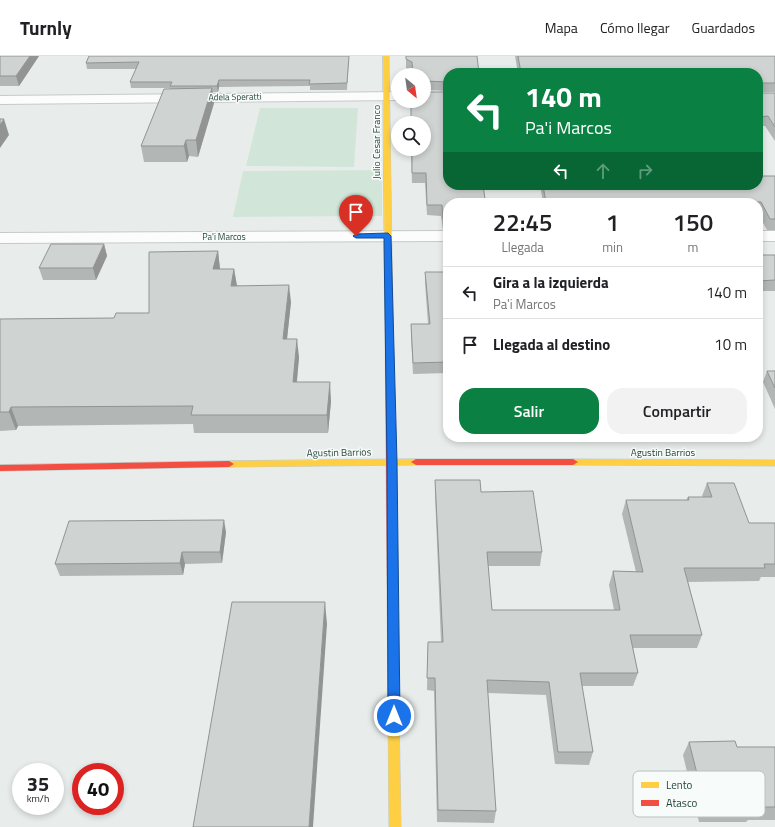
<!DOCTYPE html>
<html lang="es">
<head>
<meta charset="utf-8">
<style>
	:root { --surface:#fff; --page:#f2f2f2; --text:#202124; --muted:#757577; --line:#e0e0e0; --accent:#0b8043 }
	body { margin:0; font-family:"Titillium Web",sans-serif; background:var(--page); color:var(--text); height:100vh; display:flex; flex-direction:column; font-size:15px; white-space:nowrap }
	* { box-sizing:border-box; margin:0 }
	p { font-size:13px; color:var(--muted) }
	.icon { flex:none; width:22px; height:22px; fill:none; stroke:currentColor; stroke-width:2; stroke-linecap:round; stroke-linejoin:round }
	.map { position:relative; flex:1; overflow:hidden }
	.details { position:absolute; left:443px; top:142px; width:320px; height:244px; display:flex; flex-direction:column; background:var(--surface); border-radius:16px; box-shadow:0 2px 6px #0003 }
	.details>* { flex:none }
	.top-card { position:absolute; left:443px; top:12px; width:320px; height:122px; border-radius:16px; box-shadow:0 2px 6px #0003; background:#0b8043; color:#fff; overflow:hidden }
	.needle { width:26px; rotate:151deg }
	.buttons { position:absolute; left:391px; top:12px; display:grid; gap:8px }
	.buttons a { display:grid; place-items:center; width:40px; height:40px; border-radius:50%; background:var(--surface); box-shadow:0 2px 6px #0003; font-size:20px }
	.speed { position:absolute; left:12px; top:707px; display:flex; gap:8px; font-size:20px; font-weight:700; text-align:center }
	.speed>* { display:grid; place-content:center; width:52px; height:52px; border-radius:50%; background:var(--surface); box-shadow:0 2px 6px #0003; line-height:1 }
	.speed small { font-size:10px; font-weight:400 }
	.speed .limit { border:6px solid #d22; background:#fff; color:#111 }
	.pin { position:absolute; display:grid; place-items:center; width:34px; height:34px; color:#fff; margin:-41px -17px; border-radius:50% 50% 50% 0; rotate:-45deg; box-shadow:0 0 4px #0007 }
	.pin .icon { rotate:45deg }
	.me { position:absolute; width:44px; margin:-22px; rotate:0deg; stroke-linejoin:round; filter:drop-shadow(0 0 3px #0008) }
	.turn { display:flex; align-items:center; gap:14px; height:84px; padding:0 16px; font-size:18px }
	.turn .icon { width:52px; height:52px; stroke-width:2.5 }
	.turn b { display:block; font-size:28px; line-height:34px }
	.lanes { display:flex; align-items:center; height:38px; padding:0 16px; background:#0003; justify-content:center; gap:20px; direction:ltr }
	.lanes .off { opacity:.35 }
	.eta { display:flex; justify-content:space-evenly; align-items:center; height:68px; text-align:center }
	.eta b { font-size:24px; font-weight:600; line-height:28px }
	.button { display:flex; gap:8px; margin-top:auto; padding:8px 16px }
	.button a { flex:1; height:46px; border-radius:16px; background:var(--accent); color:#fff; font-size:16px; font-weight:600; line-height:46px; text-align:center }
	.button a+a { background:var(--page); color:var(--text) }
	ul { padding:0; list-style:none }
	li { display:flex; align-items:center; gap:12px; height:52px; padding:0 16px; border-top:1px solid var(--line) }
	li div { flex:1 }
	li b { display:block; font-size:15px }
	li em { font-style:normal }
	header { display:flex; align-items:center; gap:24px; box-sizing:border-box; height:56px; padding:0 20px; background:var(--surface); border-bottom:1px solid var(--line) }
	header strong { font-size:19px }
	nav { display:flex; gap:22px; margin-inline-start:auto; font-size:14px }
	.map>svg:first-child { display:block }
	.green { fill:#d1e6d8 }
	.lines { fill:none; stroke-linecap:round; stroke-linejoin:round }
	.street-casing { stroke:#c5cac8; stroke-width:2 }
	.slow-casing { stroke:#c3cbc8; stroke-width:1 }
	.jam-casing { stroke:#c3cbc8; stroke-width:1 }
	.street { fill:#fcfcfc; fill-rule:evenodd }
	.slow { fill:#ffcf43; fill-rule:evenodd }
	.jam { fill:#f24e42; fill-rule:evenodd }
	.wall { fill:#b2b6b5 }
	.shaded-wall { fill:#919493 }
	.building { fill:#cfd4d2; stroke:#919493 }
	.route { fill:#1a73e8; stroke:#114b97 }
	.labels { text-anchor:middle; stroke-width:3; stroke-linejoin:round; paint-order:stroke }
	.far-street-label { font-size:9px; fill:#24423a; stroke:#f7fbf9 }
	.street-label { font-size:10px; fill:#24423a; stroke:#f7fbf9 }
	.key { fill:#f7fbf9; stroke:#b8c4c0; stroke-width:1 }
	.key-label { font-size:11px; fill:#24423a }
</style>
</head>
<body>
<header>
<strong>Turnly</strong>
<nav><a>Mapa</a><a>Cómo llegar</a><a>Guardados</a></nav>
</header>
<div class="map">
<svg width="775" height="771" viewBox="0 0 775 771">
	<rect width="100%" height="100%" fill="#e8edeb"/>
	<g class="green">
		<path d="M260 52H358L354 111 246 110Z"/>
		<path d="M382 114V160L233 161 243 115Z"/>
	</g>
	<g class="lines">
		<g class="street-casing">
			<g id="street">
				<path d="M398 36V44L0 48V40Z"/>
				<path d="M448 175V185L0 187V177Z"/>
				<rect x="758" y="175" width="17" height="10"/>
			</g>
		</g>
		<g class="slow-casing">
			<g id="slow">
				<path d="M383 0H389L393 264 389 266 385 264Z"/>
				<path d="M416 403 421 406 416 409 229 411 224 408 229 405Z"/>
				<path d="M573 403 775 404V410L573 409 568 406Z"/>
				<path d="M392 528 396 529 397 532 401 771H389L387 532 388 529Z"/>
			</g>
		</g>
		<g class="jam-casing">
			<g id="jam">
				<path d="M386 262H392L393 264 397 532 396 535 392 536 388 535 387 532 385 264Z"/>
				<path d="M416 403H573L578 406 573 409H416L411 406Z"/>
				<path d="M229 405 234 408 229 411 0 415V409Z"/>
			</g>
		</g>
		<use href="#street" class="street"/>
		<use href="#slow" class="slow"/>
		<use href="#jam" class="jam"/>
	</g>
	<g class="wall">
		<path d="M0 0H39L19 30H0Z"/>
		<path d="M89 0H349L347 34H310V30L219 31 218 36H213L214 47 198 101 189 100 187 106H144L141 90 170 32H131L130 26 136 13H87L86 7Z"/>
		<path d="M406 0 448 17V35L424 34V19H412V16L406 12Z"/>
		<path d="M515 0H775V36H760V37H775V85L765 70H758V17H518Z"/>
		<path d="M415 45H424L485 143V147H448V175L443 174 441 160 427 159 425 127H412L411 93H424V67H411V48H415Z"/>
		<path d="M775 120V174H767L758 158V147H543L540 129H758Z"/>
		<path d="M444 176H448V317L413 318 411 279V268H428L425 227V216H446L444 187Z"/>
		<path d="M104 188 107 200 96 224H43L39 212Z"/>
		<path d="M218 195 220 213H234L237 229 291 246 287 283 299 301 297 326 331 345 328 377H194L193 368 18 370 16 374 0 375V263L114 262 149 257Z"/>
		<rect x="758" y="199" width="17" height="36"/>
		<path d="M767 315H775V353L763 326Z"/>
		<path d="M659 381H691L690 383 660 384Z"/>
		<path d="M435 424 481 436 542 496 540 510H488L492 554H614L609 529 613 515 636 516 622 458 626 444H686L688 441H703L702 440 707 427 749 467H775V521H761L759 525 688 526 702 579 697 592H633L638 617 633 630H582L593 696 589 709 555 708 546 639 488 637 496 755 494 767 437 766 434 635 427 634 428 586H441L435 438Z"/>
		<path d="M226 476 222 507 185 508 183 519 60 520 55 508Z"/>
		<path d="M689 686 737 691H775V764H748L746 766H699L683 699Z"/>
	</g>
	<g class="shaded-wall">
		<path d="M30 0H39L19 30 16 20Z"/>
		<path d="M219 24V31L218 36 217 30Z"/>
		<path d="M212 32 214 47 198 101 196 84Z"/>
		<path d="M4 63 9 79 0 92V69Z"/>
		<path d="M186 84 189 100 187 106 184 90Z"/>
		<path d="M104 188 107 200 96 224 93 212Z"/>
		<path d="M218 195 220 213 216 231 213 213Z"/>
		<path d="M234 213 237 231 231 230Z"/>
		<path d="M289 229 291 246 285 301 283 283Z"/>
		<path d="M297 283 299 301 295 344 293 326Z"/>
		<path d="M330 326 331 345 328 377 327 359Z"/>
		<path d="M11 351 18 370 16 374 9 356Z"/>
		<path d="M224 464 226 476 222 507 220 496Z"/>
		<path d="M182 496 185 508 183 519 180 507Z"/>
		<path d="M325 546 327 568 313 771H309Z"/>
	</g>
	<g class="building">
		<path d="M0 0H30L16 20H0Z"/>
		<path d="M89 0H349L347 27 309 28 310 24H219L217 30H170L172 26H130L139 6 86 7Z"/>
		<path d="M406 0H477L479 17H448V26L424 25V19H413L412 6 406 3Z"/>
		<path d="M518 0H775V27H760V37H775V71L768 60 758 61V17H521Z"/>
		<path d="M212 32 196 84H186L184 90H141L164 33Z"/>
		<path d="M424 36H448V129H483L485 143H473L474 147H448V164L443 163 442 149H427L426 117H412V93H424V67H411V48H417L416 45H424Z"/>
		<path d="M0 63H4L0 69Z"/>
		<path d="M758 120H775V163H770L761 146 703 145 704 147H546L543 129H758Z"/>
		<path d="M444 176H448V306L413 307 411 268H430L425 216H448Z"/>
		<path d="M51 188H104L93 212H39Z"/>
		<path d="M218 195 213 213H234L231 230 289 229 283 283H297L293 326H330L327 359H191L193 350 11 351 9 356H0V263L114 262 116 257H149V196Z"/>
		<path d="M758 199H775V224L758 225Z"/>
		<path d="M767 315H775V332Z"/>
		<path d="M435 424H480L481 436 533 435 542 496H487L492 554H620L613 515 643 516 626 444H689L688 441H712L707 427H734L749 467H775V508H764L765 512H684L702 579H630L638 617H580L593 696H558L549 626 487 624 496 755 438 754 435 622H427L428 586H443Z"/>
		<path d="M224 464 220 496H182L180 507 55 508 69 465Z"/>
		<path d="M232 546H325L309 771H193Z"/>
		<path d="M735 685 737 691H775V751H754V753H706L689 686Z"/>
	</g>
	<path class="route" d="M388 177 391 180 397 406 400 660 398 664 394 665 390 664 388 660 387 406 384 182H356L353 180 356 178Z"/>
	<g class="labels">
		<g class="far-street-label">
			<text transform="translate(235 41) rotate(-1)" y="3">Adela Speratti</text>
			<text x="224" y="184">Pa'i Marcos</text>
		</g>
		<g class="street-label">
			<text transform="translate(376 86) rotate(-90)" y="4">Julio Cesar Franco</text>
			<text transform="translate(339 396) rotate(-1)" y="4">Agustin Barrios</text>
			<text x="663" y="400">Agustin Barrios</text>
		</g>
	</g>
	<rect x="633" y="715" width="132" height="46" rx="6" class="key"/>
	<rect x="641" y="726" width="18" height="6" fill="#ffcf43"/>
	<rect x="641" y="744" width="18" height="6" fill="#f24e42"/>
	<g class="key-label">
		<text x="666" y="733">Lento</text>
		<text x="666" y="751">Atasco</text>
	</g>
</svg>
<div class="buttons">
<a><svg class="needle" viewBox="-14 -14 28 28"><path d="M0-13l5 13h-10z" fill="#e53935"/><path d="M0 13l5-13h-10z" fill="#757577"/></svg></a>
<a><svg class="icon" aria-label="search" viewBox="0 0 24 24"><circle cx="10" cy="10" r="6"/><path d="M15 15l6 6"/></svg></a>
</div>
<div class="speed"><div>35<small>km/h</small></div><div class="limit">40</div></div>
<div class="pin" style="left:356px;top:180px;background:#d93025"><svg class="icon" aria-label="arrive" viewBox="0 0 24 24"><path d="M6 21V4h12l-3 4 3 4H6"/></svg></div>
<svg class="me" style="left:394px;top:660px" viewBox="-20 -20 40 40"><circle r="17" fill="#1a73e8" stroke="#fff" stroke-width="3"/><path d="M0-11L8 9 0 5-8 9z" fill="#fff"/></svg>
<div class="top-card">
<div class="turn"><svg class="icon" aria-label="left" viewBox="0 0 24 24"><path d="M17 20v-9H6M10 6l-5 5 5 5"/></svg><div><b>140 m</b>Pa'i Marcos</div></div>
<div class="lanes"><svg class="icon" aria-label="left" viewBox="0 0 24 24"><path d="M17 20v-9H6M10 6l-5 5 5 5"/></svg><svg class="icon off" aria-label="ahead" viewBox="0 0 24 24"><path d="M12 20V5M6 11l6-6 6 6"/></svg><svg class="icon off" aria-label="right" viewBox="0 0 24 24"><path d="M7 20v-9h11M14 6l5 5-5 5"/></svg></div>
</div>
<section class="details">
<div class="eta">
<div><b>22:45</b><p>Llegada</p></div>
<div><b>1</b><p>min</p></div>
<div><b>150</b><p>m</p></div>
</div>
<ul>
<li><svg class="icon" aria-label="left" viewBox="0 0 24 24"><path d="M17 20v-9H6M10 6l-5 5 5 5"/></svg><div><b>Gira a la izquierda</b><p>Pa'i Marcos</p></div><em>140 m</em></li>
<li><svg class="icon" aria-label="arrive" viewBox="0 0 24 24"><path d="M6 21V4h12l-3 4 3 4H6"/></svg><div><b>Llegada al destino</b></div><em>10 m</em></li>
</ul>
<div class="button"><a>Salir</a><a>Compartir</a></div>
</section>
</div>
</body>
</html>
